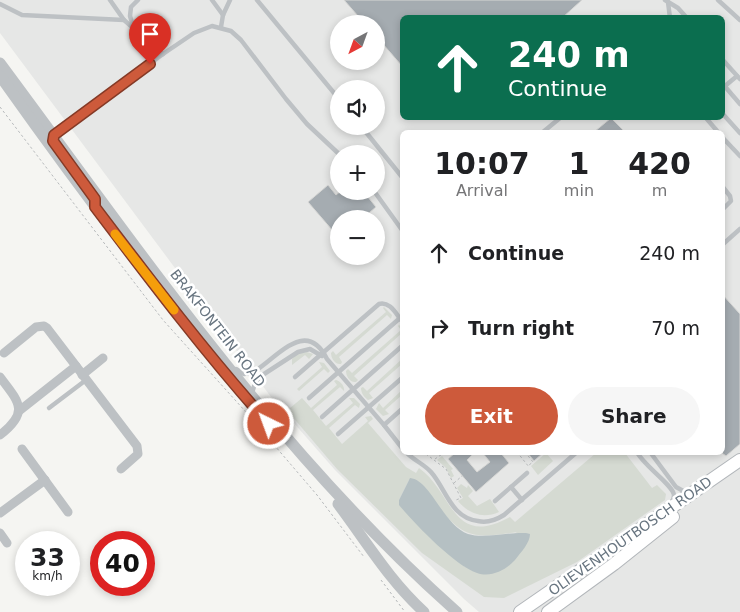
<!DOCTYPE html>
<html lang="en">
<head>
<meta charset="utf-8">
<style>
	:root { --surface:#fff; --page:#f6f6f6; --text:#202124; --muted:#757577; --accent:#cd5a3b }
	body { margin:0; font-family:"DejaVu Sans",sans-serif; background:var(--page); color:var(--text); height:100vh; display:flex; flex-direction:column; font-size:19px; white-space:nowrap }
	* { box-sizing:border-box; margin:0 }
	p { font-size:16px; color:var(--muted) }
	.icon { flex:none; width:28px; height:28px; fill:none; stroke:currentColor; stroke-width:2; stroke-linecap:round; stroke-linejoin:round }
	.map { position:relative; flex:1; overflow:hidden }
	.side { position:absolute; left:400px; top:130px; width:325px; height:325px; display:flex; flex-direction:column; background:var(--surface); border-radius:8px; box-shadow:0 2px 8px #0003 }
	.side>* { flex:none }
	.hud { position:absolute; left:400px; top:15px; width:325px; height:105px; border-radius:8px; box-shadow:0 2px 8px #0003; background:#0b6e4f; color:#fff; overflow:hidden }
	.needle { width:32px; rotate:221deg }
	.tools { position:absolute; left:330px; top:15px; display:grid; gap:10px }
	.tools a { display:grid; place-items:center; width:55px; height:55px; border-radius:50%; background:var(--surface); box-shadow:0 2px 8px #0003; font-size:25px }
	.speed { position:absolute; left:15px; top:531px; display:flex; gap:10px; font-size:25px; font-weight:700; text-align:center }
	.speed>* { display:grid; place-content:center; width:65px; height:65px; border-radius:50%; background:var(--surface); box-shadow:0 2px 8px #0003; line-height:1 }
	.speed small { font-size:12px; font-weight:400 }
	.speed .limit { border:8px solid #d22; background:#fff; color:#111 }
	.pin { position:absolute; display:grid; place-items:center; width:42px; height:42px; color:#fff; margin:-51px -21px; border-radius:50% 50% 50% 0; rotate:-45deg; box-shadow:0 0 5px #0007 }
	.pin .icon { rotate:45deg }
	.me { position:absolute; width:55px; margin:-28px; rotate:318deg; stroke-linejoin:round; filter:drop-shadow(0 0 4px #0008) }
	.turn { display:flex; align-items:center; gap:18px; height:105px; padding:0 25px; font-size:22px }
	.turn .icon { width:65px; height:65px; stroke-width:2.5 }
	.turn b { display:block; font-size:35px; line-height:42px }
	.eta { display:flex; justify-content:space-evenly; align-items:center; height:85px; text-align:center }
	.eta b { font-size:30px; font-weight:600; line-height:35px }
	.action { display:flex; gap:10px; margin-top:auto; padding:10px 25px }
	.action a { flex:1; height:58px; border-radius:30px; background:var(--accent); color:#fff; font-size:20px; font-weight:600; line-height:58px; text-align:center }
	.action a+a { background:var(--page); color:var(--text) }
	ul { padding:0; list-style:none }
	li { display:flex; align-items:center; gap:15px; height:75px; padding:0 25px }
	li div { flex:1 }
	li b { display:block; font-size:19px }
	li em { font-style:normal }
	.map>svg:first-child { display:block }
	.built { fill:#e6e7e6; fill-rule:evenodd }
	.green { fill:#d5dad2; fill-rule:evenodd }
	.water { fill:#b5c0c3 }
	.building { fill:#a5acb1; stroke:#d7d7d5 }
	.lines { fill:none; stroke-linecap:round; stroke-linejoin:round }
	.secondary-casing { stroke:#b2b6ba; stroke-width:14 }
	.path { stroke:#b7babc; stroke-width:1; stroke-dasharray:2.5 2.5; stroke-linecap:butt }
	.service { stroke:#bdc1c4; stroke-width:4.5 }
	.minor { stroke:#bdc1c4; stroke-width:9 }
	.tertiary { stroke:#bdc1c4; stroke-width:11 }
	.secondary { stroke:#fff; stroke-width:12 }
	.route-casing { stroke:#853a26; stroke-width:12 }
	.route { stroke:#cd5a3b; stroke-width:9 }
	.slow { stroke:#f59e0b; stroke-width:9 }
	.labels { text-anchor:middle; stroke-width:5; stroke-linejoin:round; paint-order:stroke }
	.street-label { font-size:14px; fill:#687580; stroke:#fff }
</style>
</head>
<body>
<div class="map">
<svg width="740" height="612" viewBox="0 0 740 612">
	<rect width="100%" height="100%" fill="#f5f5f2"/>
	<path class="built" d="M0 0H740V612H479L464 599 335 470 271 397 0 33ZM402 18H722V118H402ZM339 24H376V61H339ZM339 89H376V126H339ZM402 132H722V452H402ZM339 154H376V191H339ZM339 219H376V256H339Z"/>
	<g class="green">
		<path d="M384 307 392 315 391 319 387 315 339 357 342 362 341 364C335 365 331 358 331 353L333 351 336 355 386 312 383 308Z"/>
		<path d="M399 325 402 327V333L354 376 358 380 356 382C350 383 346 376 346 371L348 369 352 373 401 330 398 326Z"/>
		<path d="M307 352 313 354 309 359 305 355 292 365V359L298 353Z"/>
		<path d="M402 359V364L369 393 373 398 368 400C364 397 361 393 361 388L363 387 367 391Z"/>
		<path d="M319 362 324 363 330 371 328 373 324 369 299 391 297 389 322 367Z"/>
		<path d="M336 380C340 381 345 386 344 391L340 387 313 410 326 426 353 403 349 398H354L360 404 359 408 355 405 329 428 342 444 368 421 365 417 371 416 373 419 368 423 406 467 416 473 419 468C453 492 452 549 510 517L515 522 596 453H625L652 488 657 485 666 494 665 500 577 562 504 598 484 597 422 553 337 469 285 408 288 407 290 408 302 398 311 408 337 385 334 381ZM409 480C427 486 424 486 434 501 462 538 472 539 517 532L465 567 399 500Z"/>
		<path d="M402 390V395L385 410 389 414 383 416 376 409 379 403 383 408Z"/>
		<path d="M546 453 553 461 538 475 531 466Z"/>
		<path d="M442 456 453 469 451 470 454 476 451 478 446 468 437 460Z"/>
		<path d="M461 484 467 488 468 485 473 491 468 496 477 506 490 499 499 512C483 519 469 514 458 501L463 498 457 488Z"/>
	</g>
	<path class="water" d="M410 478C431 480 443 525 468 534 484 539 509 532 526 533L530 534C530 543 521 552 515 560 506 570 491 578 477 573 454 565 415 524 399 505V500Z"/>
	<g class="building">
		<path d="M344 0H582L562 18H402V66L376 36V24H365Z"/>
		<path d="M611 118 625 132H594Z"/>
		<path d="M328 185 336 195 341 191H363L376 207 362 219H339V238L308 202Z"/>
		<path d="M722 294 740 314V444L726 456 722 453Z"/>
		<path d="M456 452H475L467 460 477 472 490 462 482 452H500L509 463 476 492 448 459Z"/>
		<path d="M527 452H544L534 461Z"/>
	</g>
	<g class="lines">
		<g class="secondary-casing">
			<g id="secondary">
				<path d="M520 612 740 460"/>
				<path d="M548 612 614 564 673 517"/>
			</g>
		</g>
		<g class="path">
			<path d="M0 107 163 320 245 411 317 495 364 557"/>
			<path d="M517 452 529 467"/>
			<path d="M525 452 533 462 529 465"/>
			<path d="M426 454 446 469 461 498 456 500"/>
			<path d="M435 459 445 452"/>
			<path d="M454 483 462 476"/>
			<path d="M381 580 405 612"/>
		</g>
		<g class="service">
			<path d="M110 0 124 20"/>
			<path d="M212 0 223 15"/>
			<path d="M257 0 339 99"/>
			<path d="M665 0 678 8 687 18"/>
			<path d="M718 0 740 20"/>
			<path d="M668 2 670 18"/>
			<path d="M0 4 22 15 124 20 163 54"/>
			<path d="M133 26 130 16 131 7 138 0"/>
			<path d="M221 27 223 15 230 0"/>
			<path d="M722 59 740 79"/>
			<path d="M722 83 740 104"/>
			<path d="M725 86 737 76"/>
			<path d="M722 113 740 133"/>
			<path d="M706 118 718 132"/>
			<path d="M361 126 402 177"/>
			<path d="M543 132 560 118"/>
			<path d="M55 134 163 54 194 33 212 26 231 31 241 40 286 99 307 124 339 154"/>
			<path d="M722 137 740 156"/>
			<path d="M722 186 730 196 731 201 722 210"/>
			<path d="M374 191 402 230"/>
			<path d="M722 245 740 229"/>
			<path d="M236 369 244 374 252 373C277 358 306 317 327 359L384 425 402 448"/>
			<path d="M295 377 379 304C390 301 396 314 402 321"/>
			<path d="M252 393 255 383 261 376 298 352 310 349 322 356"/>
			<path d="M309 398 400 318"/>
			<path d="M49 408 86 380"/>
			<path d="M322 417 402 346"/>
			<path d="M384 425 402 409"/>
			<path d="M338 434 402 378"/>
			<path d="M406 452C413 460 424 464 431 472 446 489 451 518 478 521 487 523 496 520 504 515L577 452"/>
			<path d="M637 452C644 466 673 485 674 495 674 498 673 500 672 503"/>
			<path d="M650 452 676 487 687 493"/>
			<path d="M511 487 522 500"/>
			<path d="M495 501 527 473"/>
		</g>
		<g class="minor">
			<path d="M4 353 36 327 44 326 47 328 137 446 138 454 121 469"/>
			<path d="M82 375 103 358"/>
			<path d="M0 377C19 402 30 412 0 435"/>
			<path d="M19 411 76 366"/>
			<path d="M22 449 68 512"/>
			<path d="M0 513 45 480"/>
			<path d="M0 533 7 543"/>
		</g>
		<g class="tertiary">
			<path d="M0 63C142 254 278 454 457 612"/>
			<path d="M0 76C63 165 128 252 196 338"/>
			<path d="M338 504C366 541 389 580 424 612"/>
		</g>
		<use href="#secondary" class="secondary"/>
	</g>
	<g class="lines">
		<g class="route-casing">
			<path id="route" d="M150 64 54 135 53 141 95 199V207C151 281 207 355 269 424"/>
		</g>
		<use href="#route" class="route"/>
		<path class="slow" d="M115 234 174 310"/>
	</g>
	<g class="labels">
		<g class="street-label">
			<text transform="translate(218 328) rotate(52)" y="5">BRAKFONTEIN ROAD</text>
			<text transform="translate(630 536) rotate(-35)" y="5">OLIEVENHOUTBOSCH ROAD</text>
		</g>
	</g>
</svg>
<div class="tools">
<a><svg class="needle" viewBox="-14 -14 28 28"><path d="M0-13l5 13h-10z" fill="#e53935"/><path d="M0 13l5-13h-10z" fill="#757577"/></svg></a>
<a><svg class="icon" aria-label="sound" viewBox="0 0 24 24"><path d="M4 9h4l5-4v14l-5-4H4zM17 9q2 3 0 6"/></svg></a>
<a>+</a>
<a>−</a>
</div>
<div class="speed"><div>33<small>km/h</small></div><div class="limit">40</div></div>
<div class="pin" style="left:150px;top:64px;background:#d93025"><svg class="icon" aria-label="arrive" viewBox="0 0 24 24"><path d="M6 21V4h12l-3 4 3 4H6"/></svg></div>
<svg class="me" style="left:269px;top:424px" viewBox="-20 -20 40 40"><circle r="17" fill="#cd5a3b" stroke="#fff" stroke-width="3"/><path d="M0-11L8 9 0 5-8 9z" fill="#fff"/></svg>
<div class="hud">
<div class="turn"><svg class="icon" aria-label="ahead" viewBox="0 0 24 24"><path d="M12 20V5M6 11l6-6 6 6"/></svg><div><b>240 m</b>Continue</div></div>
</div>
<section class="side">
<div class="eta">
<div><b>10:07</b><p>Arrival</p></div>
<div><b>1</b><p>min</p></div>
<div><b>420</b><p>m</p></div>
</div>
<ul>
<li><svg class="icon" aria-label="ahead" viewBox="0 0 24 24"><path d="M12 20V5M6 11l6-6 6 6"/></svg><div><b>Continue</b></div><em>240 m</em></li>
<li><svg class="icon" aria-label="right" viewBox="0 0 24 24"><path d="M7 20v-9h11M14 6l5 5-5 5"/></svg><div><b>Turn right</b></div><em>70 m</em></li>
</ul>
<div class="action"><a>Exit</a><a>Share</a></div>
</section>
</div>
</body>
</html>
